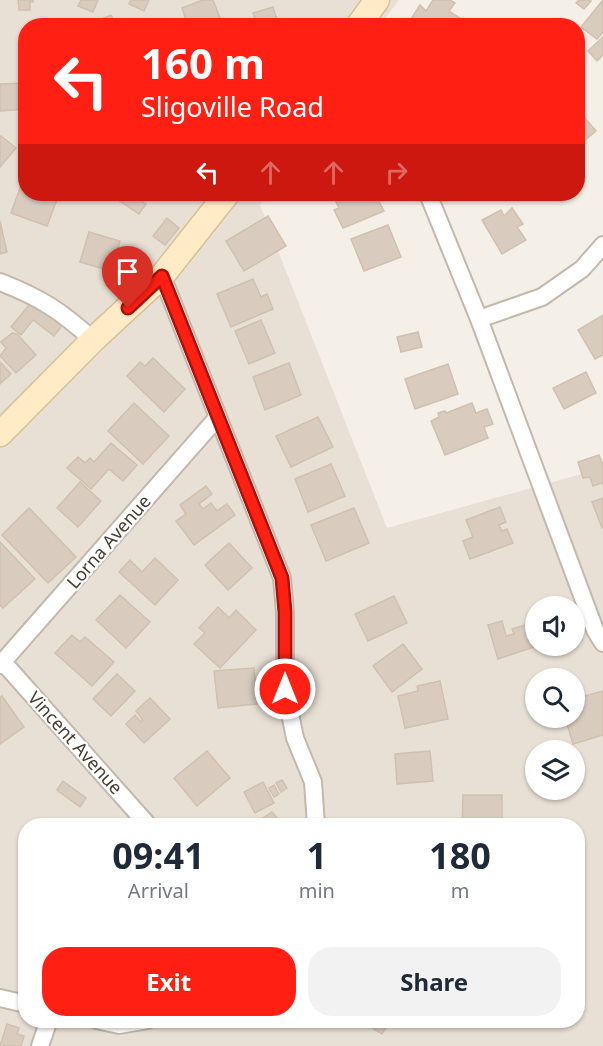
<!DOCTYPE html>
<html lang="en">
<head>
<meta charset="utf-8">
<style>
	:root { --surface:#fff; --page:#f2f2f3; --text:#1f2937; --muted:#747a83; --accent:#ff1f13 }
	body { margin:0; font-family:"Noto Sans",sans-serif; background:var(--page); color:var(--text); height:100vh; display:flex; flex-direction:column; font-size:22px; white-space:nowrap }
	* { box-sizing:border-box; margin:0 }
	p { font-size:20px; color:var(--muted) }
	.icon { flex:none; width:33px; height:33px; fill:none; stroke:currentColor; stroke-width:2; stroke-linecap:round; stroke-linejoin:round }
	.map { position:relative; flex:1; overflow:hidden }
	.panel { position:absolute; left:18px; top:818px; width:567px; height:210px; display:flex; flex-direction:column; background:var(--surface); border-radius:24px; box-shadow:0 2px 4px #0004 }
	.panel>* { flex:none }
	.guide { position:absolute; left:18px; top:18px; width:567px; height:183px; border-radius:24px; box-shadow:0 2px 4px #0004; background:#ff1f13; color:#fff; overflow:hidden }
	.controls { position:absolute; left:525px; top:596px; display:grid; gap:12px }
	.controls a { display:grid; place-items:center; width:60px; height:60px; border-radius:50%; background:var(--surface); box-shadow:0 2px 4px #0004; font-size:30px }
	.pin { position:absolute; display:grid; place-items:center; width:51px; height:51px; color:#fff; margin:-62px -26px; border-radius:50% 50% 50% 0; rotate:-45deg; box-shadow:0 0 6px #0007 }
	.pin .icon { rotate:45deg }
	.me { position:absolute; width:66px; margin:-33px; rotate:0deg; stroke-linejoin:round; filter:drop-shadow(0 0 4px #0008) }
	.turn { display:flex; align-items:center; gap:21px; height:126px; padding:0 24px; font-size:27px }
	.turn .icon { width:78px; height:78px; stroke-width:2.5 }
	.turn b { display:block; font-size:42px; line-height:51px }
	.lanes { display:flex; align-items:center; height:57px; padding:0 24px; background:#0003; justify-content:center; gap:30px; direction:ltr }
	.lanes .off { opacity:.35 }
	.eta { display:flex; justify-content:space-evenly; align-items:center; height:102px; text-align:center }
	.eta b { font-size:36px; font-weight:700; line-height:42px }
	.action { display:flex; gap:12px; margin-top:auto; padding:12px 24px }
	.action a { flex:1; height:69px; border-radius:24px; background:var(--accent); color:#fff; font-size:24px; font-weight:700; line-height:69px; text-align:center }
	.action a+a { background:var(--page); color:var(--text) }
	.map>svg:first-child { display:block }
	.residential { fill:#e8e0d5; fill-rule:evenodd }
	.building { fill:#d9ccbf; stroke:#d1c0af; stroke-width:1.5 }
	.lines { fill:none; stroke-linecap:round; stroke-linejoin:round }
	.street-casing { stroke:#c3b8ac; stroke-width:20 }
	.secondary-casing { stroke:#d8c197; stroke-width:27 }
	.street { stroke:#fff; stroke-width:16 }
	.secondary { stroke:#ffebc6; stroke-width:24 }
	.route-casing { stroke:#a6140c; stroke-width:15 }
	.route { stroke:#ff1f13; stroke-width:10 }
	.labels { text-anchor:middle; stroke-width:4.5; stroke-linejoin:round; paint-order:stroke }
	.street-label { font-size:18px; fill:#473f36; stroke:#fff }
</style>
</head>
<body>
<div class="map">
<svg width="603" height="1046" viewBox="0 0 603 1046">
	<rect width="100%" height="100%" fill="#f4efe7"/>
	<path class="residential" d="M0 0H399L380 25 26 26V194H268L260 205 387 528 603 468V1046H0ZM536 606H574V645H536ZM536 678H574V717H536ZM536 750H574V789H536ZM26 825H578V1020H26Z"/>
	<g class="building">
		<path d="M18 0H33V2H30V10H19Z"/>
		<path d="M81 0H98L93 12 78 6Z"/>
		<path d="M131 0H149L144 11 129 4Z"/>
		<path d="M203 0H213L220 18 199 26H188L182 8Z"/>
		<path d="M433 0H450L455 3 449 11 461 19 456 26H414L409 22 420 5 426 11Z"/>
		<path d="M579 0H590L591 1 584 9 576 3Z"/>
		<path d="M603 0V32L597 39 581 27Z"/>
		<path d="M273 7 279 26H257L253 13Z"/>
		<path d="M111 15 117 26H93L98 23 97 21Z"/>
		<path d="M603 37V55L597 61 588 51Z"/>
		<path d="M25 83 26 109 0 111V84Z"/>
		<path d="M578 110 596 131 578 146Z"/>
		<path d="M1 136 16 148 0 167V137Z"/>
		<path d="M26 172V194H59L47 226 11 213Z"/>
		<path d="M121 194H131L146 204 139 214 117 199Z"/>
		<path d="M332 194H375L384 211 343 228 334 210 339 208Z"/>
		<path d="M512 208 523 224 517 227 526 240 502 254 482 220 501 210 504 216Z"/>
		<path d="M268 216 286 246 244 271 226 241Z"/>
		<path d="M167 218 179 228 165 245 153 236Z"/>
		<path d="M0 221 7 252 0 254Z"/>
		<path d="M388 225 401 257 364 271 351 239Z"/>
		<path d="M89 232 120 241 111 271 80 262Z"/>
		<path d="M253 279 261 297 267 294 273 309 231 327 217 294Z"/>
		<path d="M34 299 64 323 54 336 33 320 21 335 11 327Z"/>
		<path d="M603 315V355L595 359 578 330Z"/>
		<path d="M261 320 275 353 249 364 235 331Z"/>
		<path d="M418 332 422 347 401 352 397 337Z"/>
		<path d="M12 333 17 334 36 355 16 373 0 356 6 348 1 342Z"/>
		<path d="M153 358 185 389 164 412 127 376 140 362 145 366Z"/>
		<path d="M0 362 11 374 0 384Z"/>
		<path d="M289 363 301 395 265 410 253 377Z"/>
		<path d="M448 364 458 394 415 409 405 379Z"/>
		<path d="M586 372 596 393 564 409 553 388Z"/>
		<path d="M134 403 169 436 143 464 108 431Z"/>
		<path d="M472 403 476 413 487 409 493 424 484 427 488 438 445 455 431 421 439 417 438 413 445 411 446 413Z"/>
		<path d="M318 417 333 447 291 467 276 436Z"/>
		<path d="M111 443 137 465 123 481 109 469 91 489 67 468 78 457 85 463 90 458 94 462Z"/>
		<path d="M599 455 603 465V485L602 483 593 486 590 477 583 478 578 462Z"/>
		<path d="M331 464 345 496 308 512 295 479Z"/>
		<path d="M80 482 101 501 78 527 57 508Z"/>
		<path d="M206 486 212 494 199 504 203 509 211 503 217 511 227 504 235 515 194 545 176 521 186 514 180 505Z"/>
		<path d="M603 498V527L602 528 592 502Z"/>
		<path d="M500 507 506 522 499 525 502 531 507 529 513 543 470 559 463 541 473 537 466 520Z"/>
		<path d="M29 508 76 557 48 583 2 535Z"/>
		<path d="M354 508 369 543 326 561 311 525Z"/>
		<path d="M0 542 35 579 3 608 0 605Z"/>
		<path d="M229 543 252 568 228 590 205 565Z"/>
		<path d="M155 558 178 580 155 605 119 572 130 560 142 572Z"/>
		<path d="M120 595 150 622 126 648 96 620Z"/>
		<path d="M394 596 407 623 368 641 355 614Z"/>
		<path d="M218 607 229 618 236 610 256 630 220 668 194 644 205 633 199 628Z"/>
		<path d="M502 621 506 636 514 634 512 629 535 622 536 645H540L498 659 488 625Z"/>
		<path d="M72 635 80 642 85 637 114 662 92 686 55 653Z"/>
		<path d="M403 644 422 669 392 692 373 666Z"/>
		<path d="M254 668 257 704 218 708 214 671Z"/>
		<path d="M117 674 135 691 111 716 93 699Z"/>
		<path d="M440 681 448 719 405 728 398 696 418 691 417 686Z"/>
		<path d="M603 691V735L573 744 565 717H574V699Z"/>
		<path d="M2 696 24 727 0 744V698Z"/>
		<path d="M150 698 170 719 144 743 126 724 135 715 141 722 143 720 136 711Z"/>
		<path d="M207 751 230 778 197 806 174 778Z"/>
		<path d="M430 751 433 781 397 784 395 754Z"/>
		<path d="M282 780 287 788 281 792 276 783Z"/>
		<path d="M63 781 86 798 80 807 57 790Z"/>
		<path d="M263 782 274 803 255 813 244 792Z"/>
		<path d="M274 785 279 794 274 797 269 788Z"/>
		<path d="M463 795H502V825H462Z"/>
		<path d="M272 812 278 819 270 825H267L262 819Z"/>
		<path d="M359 1020H391L382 1034Z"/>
		<path d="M7 1024 19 1028 17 1034 24 1036 21 1046H0Z"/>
	</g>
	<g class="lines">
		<g class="street-casing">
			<g id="street">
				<path d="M428 194 479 319 595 630 603 643"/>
				<path d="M162 276 282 578 285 612V689L295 738 313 782 316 825"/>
				<path d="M0 282C41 298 61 311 93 340"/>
				<path d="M479 319 542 297 582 269 603 245"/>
				<path d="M3 662 148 825"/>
				<path d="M0 665 217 418"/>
				<path d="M0 998 26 1004"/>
				<path d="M96 1020 119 1025 148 1020"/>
				<path d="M40 1046 49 1020"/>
			</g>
		</g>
		<g class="secondary-casing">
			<g id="secondary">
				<path d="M358 26 377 0"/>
				<path d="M0 434 93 340 162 276 227 194"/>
			</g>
		</g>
		<use href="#street" class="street"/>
		<use href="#secondary" class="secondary"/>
	</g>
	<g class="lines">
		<g class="route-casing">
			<path id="route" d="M128 308 162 276 282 578 285 612V689"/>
		</g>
		<use href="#route" class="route"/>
	</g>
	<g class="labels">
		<g class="street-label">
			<text transform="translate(109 542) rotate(-49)" y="6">Lorna Avenue</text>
			<text transform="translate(75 743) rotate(48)" y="6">Vincent Avenue</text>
		</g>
	</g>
</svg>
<div class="controls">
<a><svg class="icon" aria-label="sound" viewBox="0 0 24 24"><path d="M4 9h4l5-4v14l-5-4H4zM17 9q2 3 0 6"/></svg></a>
<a><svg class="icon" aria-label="search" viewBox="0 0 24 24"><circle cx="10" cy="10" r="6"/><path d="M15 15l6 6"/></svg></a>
<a><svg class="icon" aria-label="layers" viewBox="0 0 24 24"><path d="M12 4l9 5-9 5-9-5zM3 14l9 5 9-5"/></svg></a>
</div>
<div class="pin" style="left:128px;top:308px;background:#d93025"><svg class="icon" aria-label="arrive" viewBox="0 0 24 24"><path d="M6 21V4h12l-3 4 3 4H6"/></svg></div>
<svg class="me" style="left:285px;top:689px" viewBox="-20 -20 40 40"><circle r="17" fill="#ff1f13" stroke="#fff" stroke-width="3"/><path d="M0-11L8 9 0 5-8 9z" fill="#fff"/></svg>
<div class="guide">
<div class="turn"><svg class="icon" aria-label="left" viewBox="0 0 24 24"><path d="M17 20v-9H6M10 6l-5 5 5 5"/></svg><div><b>160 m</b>Sligoville Road</div></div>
<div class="lanes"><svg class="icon" aria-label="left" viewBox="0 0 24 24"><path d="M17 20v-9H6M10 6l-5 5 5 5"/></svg><svg class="icon off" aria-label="ahead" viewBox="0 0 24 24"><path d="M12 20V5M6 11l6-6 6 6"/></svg><svg class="icon off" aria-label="ahead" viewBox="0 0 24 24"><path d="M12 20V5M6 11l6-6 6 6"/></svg><svg class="icon off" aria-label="right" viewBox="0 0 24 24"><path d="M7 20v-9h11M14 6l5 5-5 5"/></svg></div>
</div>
<section class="panel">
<div class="eta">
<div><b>09:41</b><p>Arrival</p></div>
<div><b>1</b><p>min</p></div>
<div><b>180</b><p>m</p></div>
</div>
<div class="action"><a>Exit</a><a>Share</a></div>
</section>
</div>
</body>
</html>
